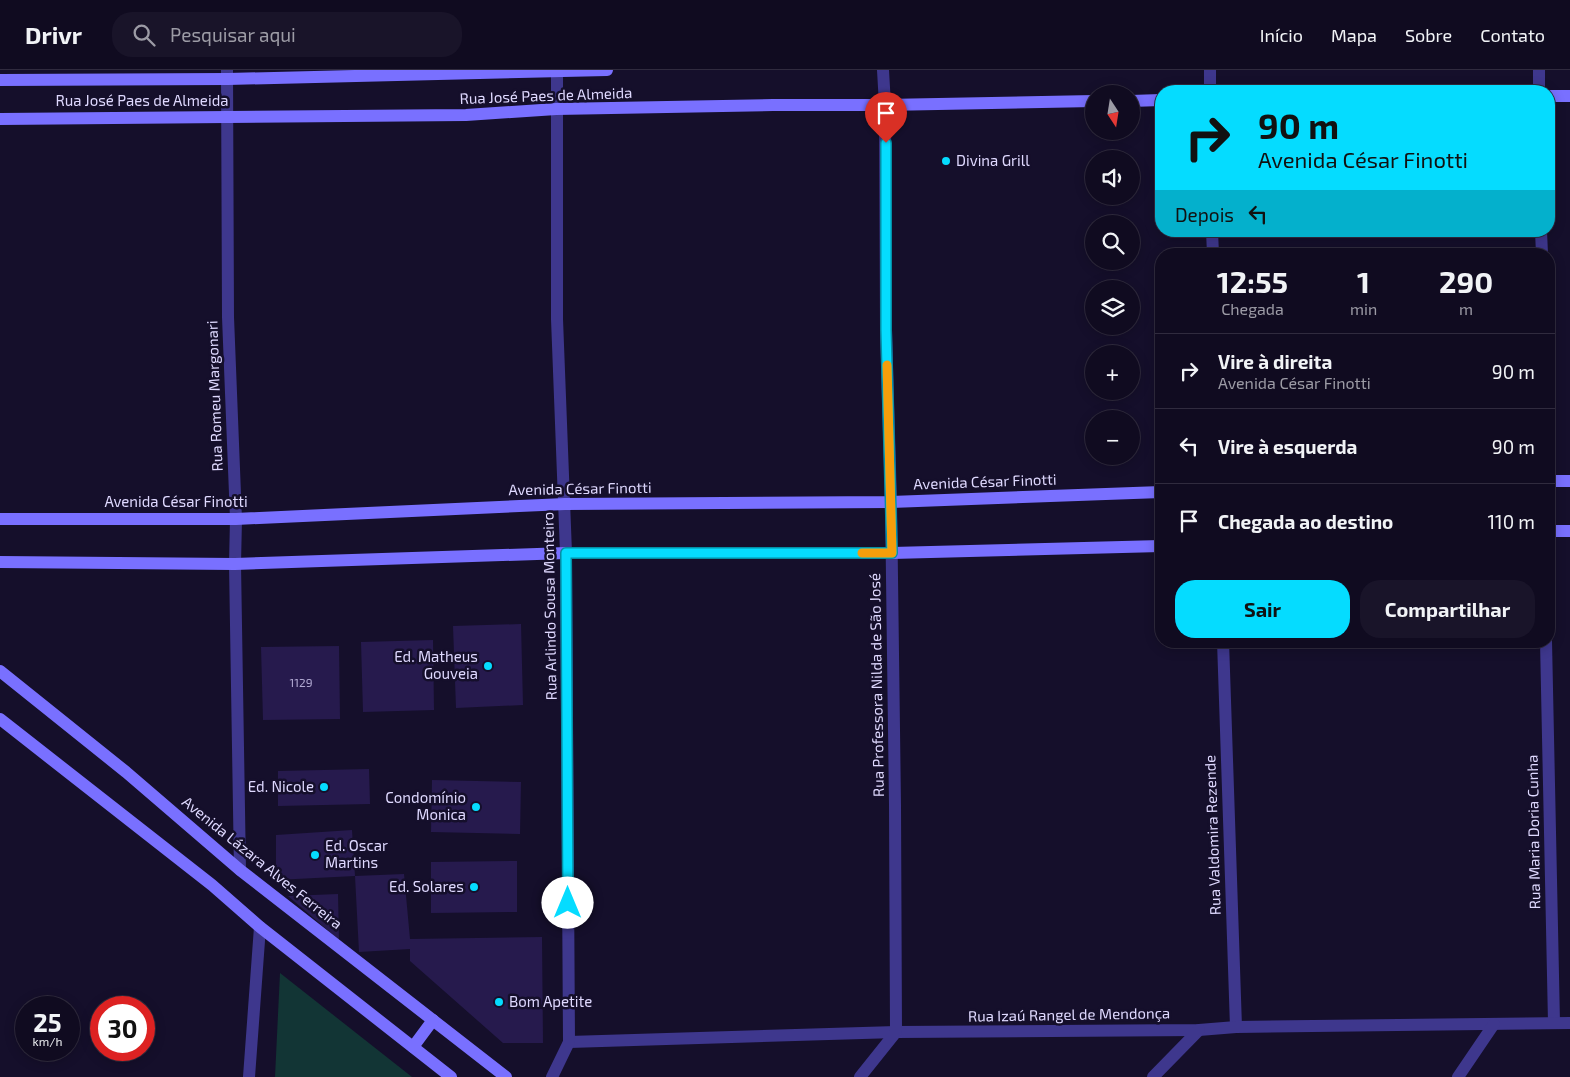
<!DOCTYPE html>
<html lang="pt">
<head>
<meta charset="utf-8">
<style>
	:root { --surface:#100b20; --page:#191429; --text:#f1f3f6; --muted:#9c9ba5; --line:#302b3e; --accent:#05dcff }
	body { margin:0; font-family:"Exo 2",sans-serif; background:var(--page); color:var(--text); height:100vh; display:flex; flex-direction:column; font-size:19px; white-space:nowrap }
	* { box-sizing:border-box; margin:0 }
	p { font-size:16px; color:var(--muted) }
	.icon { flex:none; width:28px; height:28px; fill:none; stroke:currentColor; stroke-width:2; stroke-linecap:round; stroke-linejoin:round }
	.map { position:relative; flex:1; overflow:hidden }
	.details { position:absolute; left:1155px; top:178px; width:400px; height:400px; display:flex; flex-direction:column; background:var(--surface); border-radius:20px; box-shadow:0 2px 12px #0003,0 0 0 1px var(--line) }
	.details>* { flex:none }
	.banner { position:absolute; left:1155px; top:15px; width:400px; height:152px; border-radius:20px; box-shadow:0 2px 12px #0003,0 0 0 1px var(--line); background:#05dcff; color:#111; overflow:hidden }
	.needle { width:32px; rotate:168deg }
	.fabs { position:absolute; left:1085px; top:15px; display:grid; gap:10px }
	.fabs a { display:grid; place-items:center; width:55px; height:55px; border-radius:50%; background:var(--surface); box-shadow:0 2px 12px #0003,0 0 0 1px var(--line); font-size:25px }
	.speed { position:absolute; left:15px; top:926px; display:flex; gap:10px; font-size:25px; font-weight:700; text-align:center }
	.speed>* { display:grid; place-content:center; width:65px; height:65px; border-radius:50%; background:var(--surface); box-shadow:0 2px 12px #0003,0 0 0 1px var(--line); line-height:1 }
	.speed small { font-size:12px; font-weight:400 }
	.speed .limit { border:8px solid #d22; background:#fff; color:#111 }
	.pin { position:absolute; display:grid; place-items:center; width:42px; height:42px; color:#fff; margin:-51px -21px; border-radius:50% 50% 50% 0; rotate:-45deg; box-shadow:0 0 5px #0007 }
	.pin .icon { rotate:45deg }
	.me { position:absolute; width:55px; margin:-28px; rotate:0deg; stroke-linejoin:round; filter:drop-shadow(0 0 4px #0008) }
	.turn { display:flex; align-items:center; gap:18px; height:105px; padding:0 20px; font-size:22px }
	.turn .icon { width:65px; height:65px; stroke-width:2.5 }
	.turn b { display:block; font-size:35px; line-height:42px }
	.then { display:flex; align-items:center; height:48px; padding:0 20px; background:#0003; gap:10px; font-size:19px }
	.eta { display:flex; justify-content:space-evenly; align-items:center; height:85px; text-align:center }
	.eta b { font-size:30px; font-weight:700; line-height:35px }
	.button { display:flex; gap:10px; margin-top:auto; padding:10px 20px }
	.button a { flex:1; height:58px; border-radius:20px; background:var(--accent); color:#111; font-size:20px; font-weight:700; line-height:58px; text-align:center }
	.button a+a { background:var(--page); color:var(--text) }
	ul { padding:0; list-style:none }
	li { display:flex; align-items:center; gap:15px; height:75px; padding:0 20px; border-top:1px solid var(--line) }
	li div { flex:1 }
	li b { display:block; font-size:19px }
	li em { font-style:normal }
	header { display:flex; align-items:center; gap:30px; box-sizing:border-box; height:70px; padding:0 25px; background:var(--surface); border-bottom:1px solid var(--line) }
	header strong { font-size:24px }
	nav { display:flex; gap:28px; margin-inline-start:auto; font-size:18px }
	.search { width:350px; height:45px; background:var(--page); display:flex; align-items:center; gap:12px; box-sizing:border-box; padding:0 18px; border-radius:20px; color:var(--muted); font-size:19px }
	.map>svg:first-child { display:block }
	.green { fill:#123535 }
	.building { fill:#261a4d }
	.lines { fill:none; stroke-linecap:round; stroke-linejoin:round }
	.street { stroke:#3e378d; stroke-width:12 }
	.secondary { stroke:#7970ff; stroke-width:12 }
	.route-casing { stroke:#038fa6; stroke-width:12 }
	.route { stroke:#05dcff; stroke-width:9 }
	.slow { stroke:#f59e0b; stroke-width:9 }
	.poi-dot { fill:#05dcff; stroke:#150f2b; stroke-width:2 }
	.labels { text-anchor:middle; stroke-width:5; stroke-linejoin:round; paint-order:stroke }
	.number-label { font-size:12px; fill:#b1a9d2 }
	.street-label { font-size:15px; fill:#dfd9ff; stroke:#150f2b }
	.poi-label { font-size:15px; fill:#dfd9ff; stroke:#150f2b; text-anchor:end }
</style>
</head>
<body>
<header>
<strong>Drivr</strong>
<div class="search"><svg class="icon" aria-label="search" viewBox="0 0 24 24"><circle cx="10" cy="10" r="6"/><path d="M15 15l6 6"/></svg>Pesquisar aqui</div>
<nav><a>Início</a><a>Mapa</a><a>Sobre</a><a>Contato</a></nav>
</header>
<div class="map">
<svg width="1570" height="1007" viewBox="0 0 1570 1007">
	<rect width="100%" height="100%" fill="#150f2b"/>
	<path class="green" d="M280 903 412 1007H275Z"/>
	<g class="building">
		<path d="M521 554 523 635 456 638 453 556Z"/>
		<path d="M433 570 434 640 363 642 361 572Z"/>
		<path d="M339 576 340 649 263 650 261 577Z"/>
		<path d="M369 699 370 734 278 736V701Z"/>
		<path d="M432 710 521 712 520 764 431 762Z"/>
		<path d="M352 760 355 806 276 810V765Z"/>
		<path d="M517 791V842L431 843V792Z"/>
		<path d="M404 804 410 869 542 867 543 973H503L410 891V879L359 882 355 806Z"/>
		<path d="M338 824 339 870 288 826Z"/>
	</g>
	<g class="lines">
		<g class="street">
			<path d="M227 0 228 247 236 449 235 494 240 800"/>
			<path d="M1539 0V21"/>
			<path d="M1210 21V0"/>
			<path d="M1212 161 1213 184"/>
			<path d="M1541 161 1542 184"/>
			<path d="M1223 571 1236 957"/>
			<path d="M1546 571 1554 953"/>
			<path d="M569 972 896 962 1199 960 1236 957 1570 953"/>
			<path d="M249 1007 260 857"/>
			<path d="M552 1007 569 972 566 483 557 249V0"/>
			<path d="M860 1007 896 962 895 735 891 432 886 260 885 35 883 0"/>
			<path d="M1153 1007 1199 960"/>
			<path d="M1458 1007 1494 954"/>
		</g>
		<g class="secondary">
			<path d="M0 10 228 9 607 0"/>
			<path d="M1549 26H1570"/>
			<path d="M1131 31 1161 30"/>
			<path d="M0 49 466 45 556 39 773 35H885L1094 31"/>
			<path d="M1549 411H1570"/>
			<path d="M0 449H236L565 434 891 432 1161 422"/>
			<path d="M1549 461H1570"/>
			<path d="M0 492 235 494 566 483H892L1161 476"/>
			<path d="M0 601 126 702 240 800 506 1007"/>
			<path d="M0 649 212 815 260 857 451 1007"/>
			<path d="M413 977 433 950"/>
		</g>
	</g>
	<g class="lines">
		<g class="route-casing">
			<path id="route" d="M568 833 566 483H892L886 260V73"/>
		</g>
		<use href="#route" class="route"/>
		<path class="slow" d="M862 483H892L887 295"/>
	</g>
	<g class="poi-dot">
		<circle cx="946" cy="91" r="5"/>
		<circle cx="488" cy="596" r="5"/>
		<circle cx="324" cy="717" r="5"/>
		<circle cx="476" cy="737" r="5"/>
		<circle cx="315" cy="785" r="5"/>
		<circle cx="474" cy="817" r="5"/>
		<circle cx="499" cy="932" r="5"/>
	</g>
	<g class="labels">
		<g class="number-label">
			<text x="301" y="617">1129</text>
		</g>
		<g class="street-label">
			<text transform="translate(546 26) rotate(-2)" y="5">Rua José Paes de Almeida</text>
			<text x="142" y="36">Rua José Paes de Almeida</text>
			<text transform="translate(215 326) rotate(-92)" y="5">Rua Romeu Margonari</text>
			<text transform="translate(985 412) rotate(-2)" y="5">Avenida César Finotti</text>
			<text transform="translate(580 419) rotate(-1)" y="5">Avenida César Finotti</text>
			<text x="176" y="437">Avenida César Finotti</text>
			<text transform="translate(550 536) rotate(-91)" y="5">Rua Arlindo Sousa Monteiro</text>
			<text transform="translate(877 615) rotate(-91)" y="5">Rua Professora Nilda de São José</text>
			<text transform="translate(1534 762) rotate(-91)" y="5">Rua Maria Doria Cunha</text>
			<text transform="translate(1213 765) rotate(-92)" y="5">Rua Valdomira Rezende</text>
			<text transform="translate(262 793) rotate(39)" y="5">Avenida Lázara Alves Ferreira</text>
			<text transform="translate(1069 945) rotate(-1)" y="5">Rua Izaú Rangel de Mendonça</text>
		</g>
		<g class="poi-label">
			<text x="956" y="96" text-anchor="start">Divina Grill</text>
			<text x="478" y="592">Ed. Matheus<tspan x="478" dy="17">Gouveia</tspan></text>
			<text x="314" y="722">Ed. Nicole</text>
			<text x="466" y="733">Condomínio<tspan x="466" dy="17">Monica</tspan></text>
			<text x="325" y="781" text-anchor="start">Ed. Oscar<tspan x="325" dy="17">Martins</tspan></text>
			<text x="464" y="822">Ed. Solares</text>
			<text x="509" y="937" text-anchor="start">Bom Apetite</text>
		</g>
	</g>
</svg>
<div class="fabs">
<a><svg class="needle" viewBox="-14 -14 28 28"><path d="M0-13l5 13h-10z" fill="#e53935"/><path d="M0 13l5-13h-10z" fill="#9c9ba5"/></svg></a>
<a><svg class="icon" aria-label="sound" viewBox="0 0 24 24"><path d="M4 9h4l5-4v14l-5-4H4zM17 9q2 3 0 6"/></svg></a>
<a><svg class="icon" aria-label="search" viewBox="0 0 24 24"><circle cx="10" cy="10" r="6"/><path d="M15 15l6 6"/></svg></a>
<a><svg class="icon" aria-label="layers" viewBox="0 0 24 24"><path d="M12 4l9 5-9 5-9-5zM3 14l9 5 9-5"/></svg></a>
<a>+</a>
<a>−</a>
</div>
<div class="speed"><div>25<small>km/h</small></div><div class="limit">30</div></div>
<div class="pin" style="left:886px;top:73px;background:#d93025"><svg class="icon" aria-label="arrive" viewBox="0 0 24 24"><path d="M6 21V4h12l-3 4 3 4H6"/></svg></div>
<svg class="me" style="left:568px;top:833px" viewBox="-20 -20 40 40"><circle r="19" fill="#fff"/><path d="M0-13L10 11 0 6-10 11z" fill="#05dcff"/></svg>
<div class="banner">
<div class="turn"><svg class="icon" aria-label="right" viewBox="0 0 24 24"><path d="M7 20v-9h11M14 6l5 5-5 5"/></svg><div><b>90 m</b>Avenida César Finotti</div></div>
<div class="then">Depois<svg class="icon" aria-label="left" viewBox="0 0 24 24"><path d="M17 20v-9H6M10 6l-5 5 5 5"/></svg></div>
</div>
<section class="details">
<div class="eta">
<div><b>12:55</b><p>Chegada</p></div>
<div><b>1</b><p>min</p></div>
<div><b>290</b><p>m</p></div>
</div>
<ul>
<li><svg class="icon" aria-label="right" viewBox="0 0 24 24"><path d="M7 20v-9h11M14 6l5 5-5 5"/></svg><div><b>Vire à direita</b><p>Avenida César Finotti</p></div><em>90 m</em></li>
<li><svg class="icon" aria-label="left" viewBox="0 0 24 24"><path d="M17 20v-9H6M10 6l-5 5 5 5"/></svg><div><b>Vire à esquerda</b></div><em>90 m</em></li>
<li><svg class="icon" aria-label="arrive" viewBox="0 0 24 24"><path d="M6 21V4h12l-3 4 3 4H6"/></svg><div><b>Chegada ao destino</b></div><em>110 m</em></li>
</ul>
<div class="button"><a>Sair</a><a>Compartilhar</a></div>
</section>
</div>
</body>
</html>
